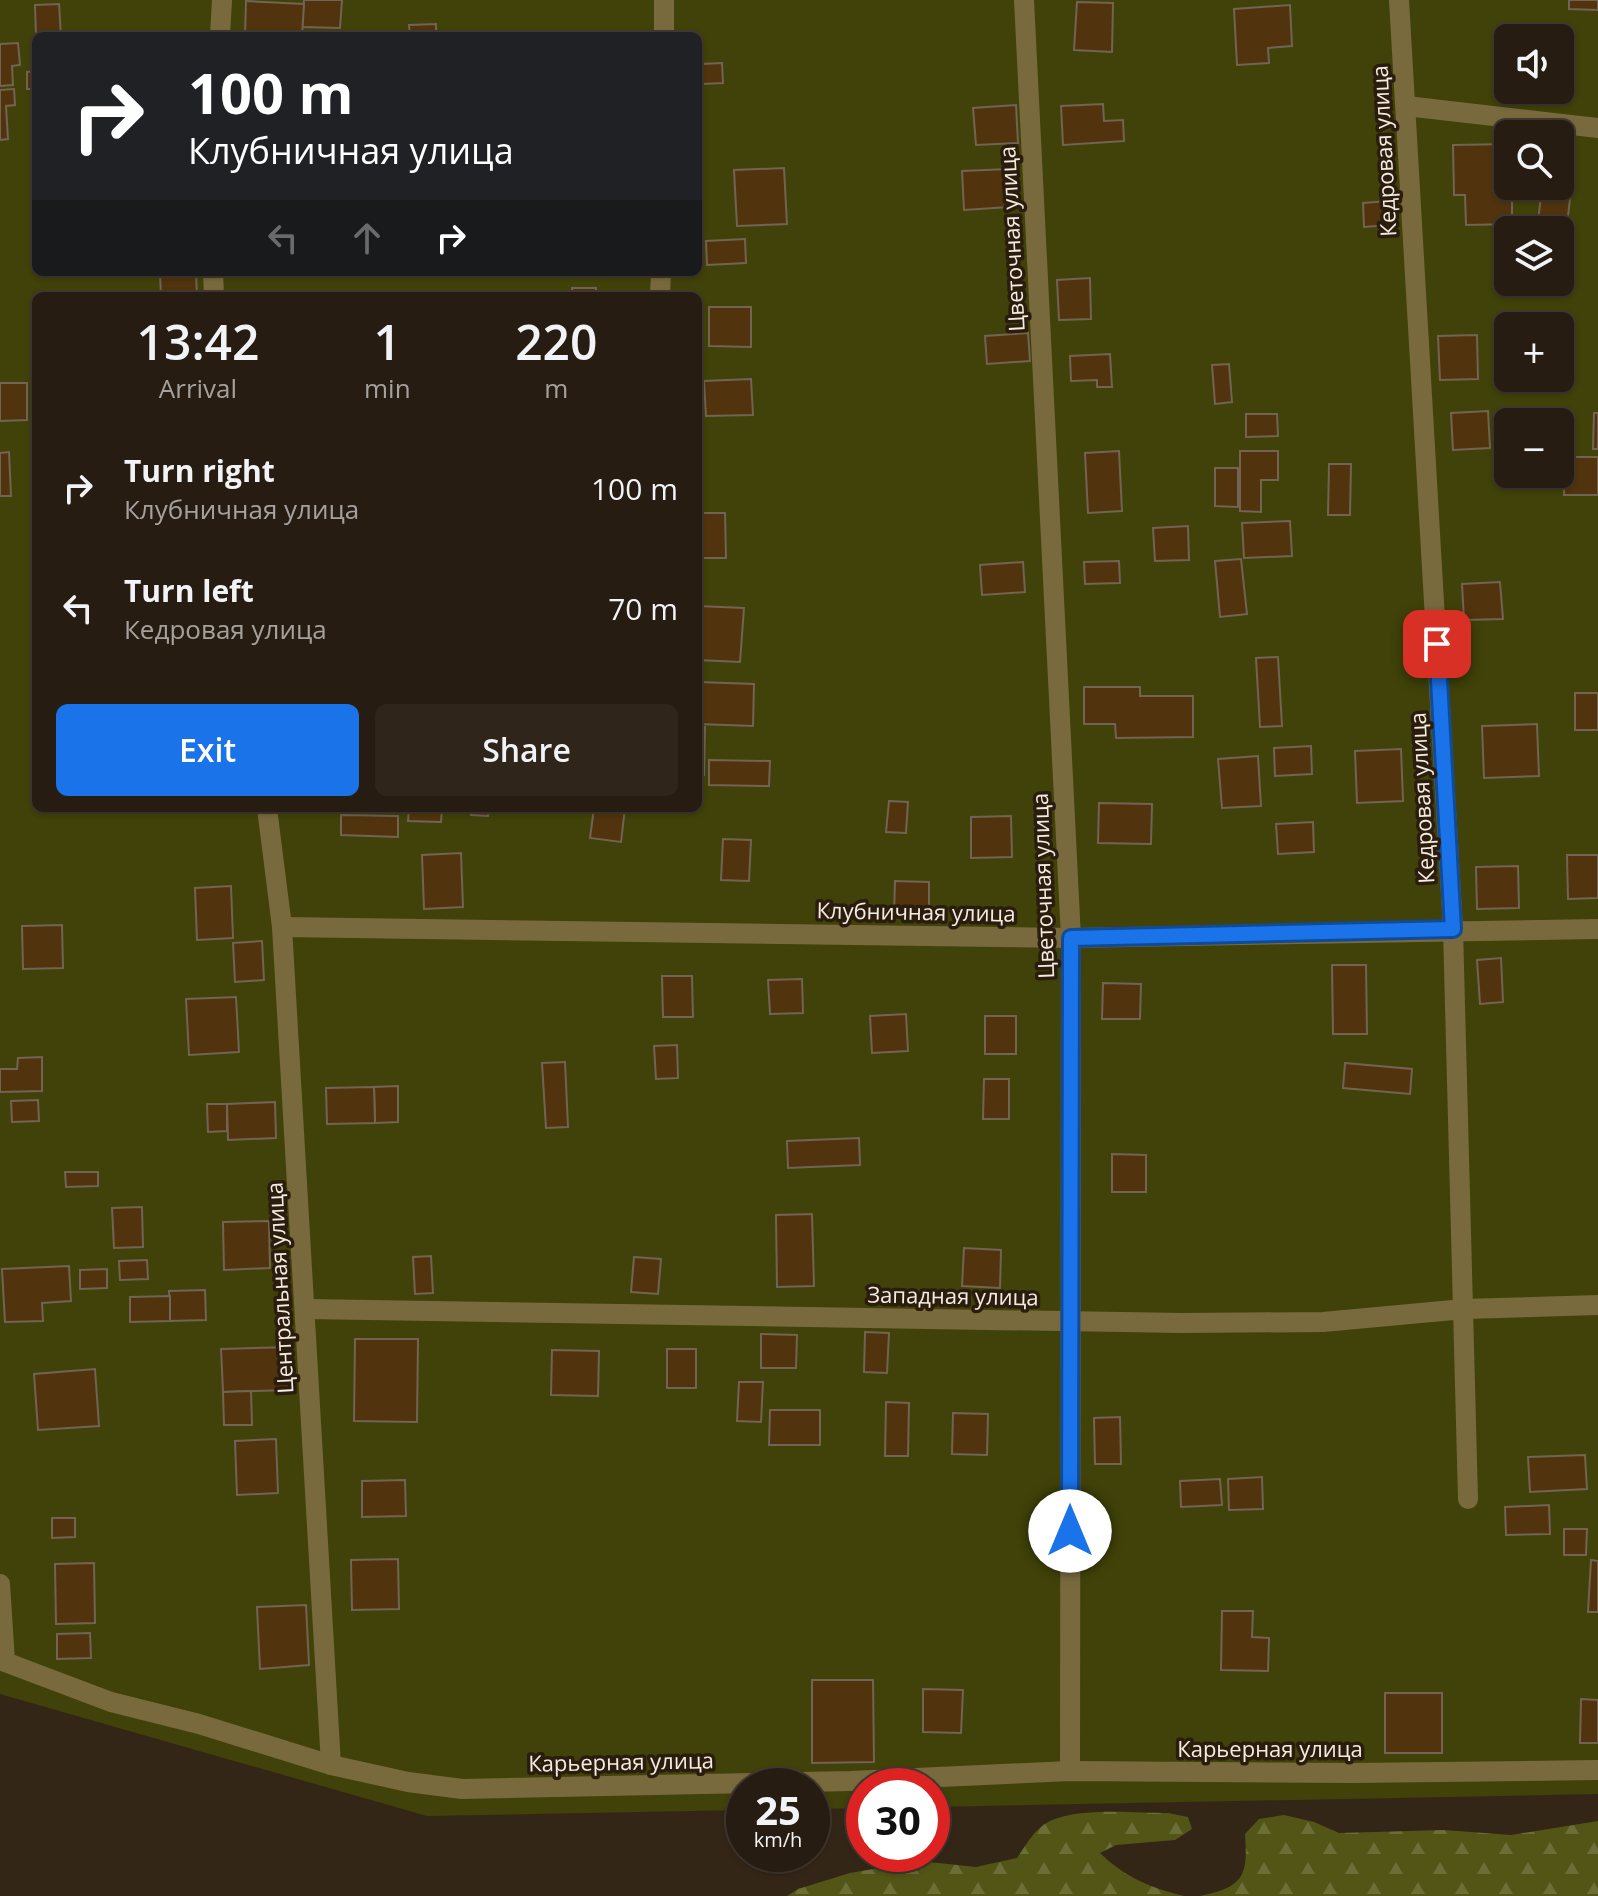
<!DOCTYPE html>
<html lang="en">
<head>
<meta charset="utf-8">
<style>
	:root { --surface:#271c11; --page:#2f251a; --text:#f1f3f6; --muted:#a4a19f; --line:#433a31; --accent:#1a73e8 }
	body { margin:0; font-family:"Open Sans",sans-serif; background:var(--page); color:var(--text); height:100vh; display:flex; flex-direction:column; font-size:30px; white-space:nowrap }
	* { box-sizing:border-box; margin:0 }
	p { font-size:26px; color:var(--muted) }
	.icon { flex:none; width:44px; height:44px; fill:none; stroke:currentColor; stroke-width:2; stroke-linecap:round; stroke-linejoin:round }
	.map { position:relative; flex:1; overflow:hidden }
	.side { position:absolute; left:32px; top:292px; width:670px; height:520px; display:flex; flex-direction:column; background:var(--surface); border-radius:12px; box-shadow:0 2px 6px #0004,0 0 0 2px var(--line) }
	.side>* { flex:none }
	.hud { position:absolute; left:32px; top:32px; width:670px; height:244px; border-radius:12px; box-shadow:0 2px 6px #0004,0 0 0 2px var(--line); background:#202124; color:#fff; overflow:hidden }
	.fabs { position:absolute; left:1494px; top:24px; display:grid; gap:16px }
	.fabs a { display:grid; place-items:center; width:80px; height:80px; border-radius:12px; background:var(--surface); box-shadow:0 2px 6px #0004,0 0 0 2px var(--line); font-size:40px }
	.speed { position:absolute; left:726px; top:1768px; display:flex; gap:16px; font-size:40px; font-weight:700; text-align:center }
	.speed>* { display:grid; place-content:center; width:104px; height:104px; border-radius:50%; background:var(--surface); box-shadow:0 2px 6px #0004,0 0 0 2px var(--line); line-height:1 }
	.speed small { font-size:20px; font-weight:400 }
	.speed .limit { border:12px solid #d22; background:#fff; color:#111 }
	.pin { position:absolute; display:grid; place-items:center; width:68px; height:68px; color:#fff; margin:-34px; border-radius:16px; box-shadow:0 4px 12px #0006 }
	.me { position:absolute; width:88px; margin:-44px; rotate:0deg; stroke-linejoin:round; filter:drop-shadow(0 0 6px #0008) }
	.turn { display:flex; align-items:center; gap:28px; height:168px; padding:0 24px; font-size:36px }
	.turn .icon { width:104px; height:104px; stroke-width:2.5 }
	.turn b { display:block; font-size:56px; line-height:68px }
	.lanes { display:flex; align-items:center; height:76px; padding:0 24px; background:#0003; justify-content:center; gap:40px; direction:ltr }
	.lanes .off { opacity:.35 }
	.eta { display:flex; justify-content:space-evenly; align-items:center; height:136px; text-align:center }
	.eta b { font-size:48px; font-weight:600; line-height:56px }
	.primary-button { display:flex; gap:16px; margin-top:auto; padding:16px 24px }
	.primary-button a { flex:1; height:92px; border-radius:12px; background:var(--accent); color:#fff; font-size:32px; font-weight:600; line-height:92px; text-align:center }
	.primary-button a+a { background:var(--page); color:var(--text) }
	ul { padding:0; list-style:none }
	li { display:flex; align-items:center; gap:24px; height:120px; padding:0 24px }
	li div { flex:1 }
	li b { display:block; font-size:30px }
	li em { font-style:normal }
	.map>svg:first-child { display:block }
	.forest { fill:url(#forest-firs) }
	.garden { fill:#404209; fill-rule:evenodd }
	.building { fill:#51340d; stroke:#726352; stroke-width:2 }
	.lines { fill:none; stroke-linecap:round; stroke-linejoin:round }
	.street { stroke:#796a3e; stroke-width:20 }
	.route-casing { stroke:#114b97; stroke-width:20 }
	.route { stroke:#1a73e8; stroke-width:14 }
	.labels { text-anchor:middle; stroke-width:7; stroke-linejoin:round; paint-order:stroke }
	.street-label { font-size:22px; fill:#f4ebe1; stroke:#2a1d0e }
</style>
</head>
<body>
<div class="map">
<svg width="1598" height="1896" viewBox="0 0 1598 1896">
	<defs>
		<pattern id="forest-firs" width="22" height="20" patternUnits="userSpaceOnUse" patternTransform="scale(2)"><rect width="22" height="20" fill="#535516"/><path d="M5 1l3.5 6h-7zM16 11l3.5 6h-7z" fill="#6c6e38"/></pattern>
	</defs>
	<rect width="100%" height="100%" fill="#342617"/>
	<g class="forest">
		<path d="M1168 1813 1188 1817 1192 1829 1175 1840 1116 1845 1100 1853C1124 1877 1153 1889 1185 1896H787L798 1889 850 1873 919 1861 976 1867 1017 1858C1026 1845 1035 1828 1050 1821 1080 1807 1134 1813 1168 1813Z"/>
		<path d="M1284 1815 1314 1822 1339 1833 1444 1830 1511 1835 1598 1821V1896H1200C1244 1887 1248 1876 1245 1834L1259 1819Z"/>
	</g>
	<path class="garden" d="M0 0H1598V1794L932 1807V1786H864V1808L812 1809V1786H744V1810L427 1816 0 1694ZM36 36H698V272H36ZM1508 38H1560V90H1508ZM1508 134H1560V186H1508ZM1508 230H1560V282H1508ZM36 296H698V808H36ZM1508 326H1560V378H1508ZM1508 422H1560V474H1508Z"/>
	<g class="building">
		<path d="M304 0H342L340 28 302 27Z"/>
		<path d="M1569 0H1598V10L1569 9Z"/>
		<path d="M246 1 304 4 302 36H245Z"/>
		<path d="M1077 2 1113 3 1112 52 1074 50Z"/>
		<path d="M59 4 61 36H36L35 5Z"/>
		<path d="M1290 5 1292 46 1268 48 1269 63 1237 65 1234 9Z"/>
		<path d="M436 24V36H410L409 25Z"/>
		<path d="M18 43 20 65 12 66 13 85 0 86V44Z"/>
		<path d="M722 63 723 83 701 84V64Z"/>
		<path d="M36 71V89H27V72Z"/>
		<path d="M14 89 15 105 6 106 8 139 0 140V90Z"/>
		<path d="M1103 104 1104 121 1123 120 1124 141 1063 145 1061 106Z"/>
		<path d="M1016 105 1018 143 976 145 973 108Z"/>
		<path d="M1508 144V186H1519L1520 193 1512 194V224L1466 225 1465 195H1454L1453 145Z"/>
		<path d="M784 168 787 224 737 226 734 170Z"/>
		<path d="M1008 169 1009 207 964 210 962 171Z"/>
		<path d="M1541 196 1570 199 1566 233 1537 230Z"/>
		<path d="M1388 201 1390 225 1364 227 1363 203Z"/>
		<path d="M745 239 746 263 707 265 706 241Z"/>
		<path d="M196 273 197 296H161L160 275Z"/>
		<path d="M1090 278 1091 319 1059 320 1057 280Z"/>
		<rect x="572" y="288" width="24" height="8"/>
		<path d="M709 307H751V347L709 346Z"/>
		<path d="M1028 333 1030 361 987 364 985 336Z"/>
		<path d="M1477 335 1478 379 1440 380 1438 336Z"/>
		<path d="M1110 354 1112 387H1097V380L1071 381 1070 356Z"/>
		<path d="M1229 364 1232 402 1215 404 1212 365Z"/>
		<path d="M751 379 753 415 706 416 704 381Z"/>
		<path d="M0 383H27V420L0 421Z"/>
		<path d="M1488 411 1490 448 1453 450 1451 413Z"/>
		<path d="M1594 413H1598V449H1593Z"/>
		<path d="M1246 414H1277L1278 436 1246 437Z"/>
		<path d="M1119 451 1122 511 1088 513 1085 453Z"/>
		<path d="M1240 451H1278V480H1261V512L1240 511Z"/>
		<path d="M9 452 11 496H0V453Z"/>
		<path d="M1565 457H1598V495H1564Z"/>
		<path d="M1329 464H1351L1350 515H1328Z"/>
		<path d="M1215 468H1238V507L1215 506Z"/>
		<path d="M698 513H725L726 558H698Z"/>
		<path d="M1290 521 1292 556 1244 558 1242 523Z"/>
		<path d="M1188 526 1189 560 1155 561 1153 528Z"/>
		<path d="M1241 559 1247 614 1220 617 1215 561Z"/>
		<path d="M1119 561 1120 583 1085 584 1084 562Z"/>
		<path d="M1023 562 1025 592 982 595 980 565Z"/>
		<path d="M1500 582 1503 619 1464 620 1462 584Z"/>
		<path d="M698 606 744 608 740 662 698 660Z"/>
		<path d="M1278 657 1282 726 1260 727 1256 658Z"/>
		<path d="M698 682 754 684 753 726 698 724Z"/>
		<path d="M1084 687H1140V696H1193V737L1116 738 1115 724H1084Z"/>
		<rect x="1575" y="693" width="23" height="37"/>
		<path d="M1537 724 1539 776 1484 778 1482 726Z"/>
		<path d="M698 727H705L704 775H698Z"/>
		<path d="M1311 746 1312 774 1275 776 1274 748Z"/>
		<path d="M1401 749 1403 801 1357 803 1355 751Z"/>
		<path d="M1258 756 1261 806 1222 808 1218 759Z"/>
		<path d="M709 760 770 761 769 786 709 785Z"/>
		<path d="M889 801 908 802 906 833 886 832Z"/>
		<path d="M1099 803 1152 804 1151 844 1098 843Z"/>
		<path d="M409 808H442L441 822 408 821Z"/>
		<path d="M471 808H489L488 816 471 815Z"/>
		<path d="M594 808H625L621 842 590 838Z"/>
		<path d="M341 815 398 816V837L341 835Z"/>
		<path d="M1011 816 1012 857 971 858V817Z"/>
		<path d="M1313 822 1314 852 1278 854 1276 824Z"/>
		<path d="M723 839 751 840 749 881 721 880Z"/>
		<path d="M461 853 463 907 424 909 422 855Z"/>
		<path d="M1567 855H1598V898L1568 899Z"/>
		<path d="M1518 866 1519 908 1477 909 1476 867Z"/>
		<path d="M895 881 929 882V916L894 915Z"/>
		<path d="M231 886 233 938 197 940 195 888Z"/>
		<path d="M62 925 63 968 23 969 22 926Z"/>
		<path d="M262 941 264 980 235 982 233 943Z"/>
		<path d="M1501 958 1503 1002 1480 1004 1477 960Z"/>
		<path d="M1332 965H1366L1367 1034H1333Z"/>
		<path d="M662 976H692L693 1017H663Z"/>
		<path d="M802 979 803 1013 770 1014 768 980Z"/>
		<path d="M1103 983 1141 984 1140 1019H1102Z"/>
		<path d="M236 997 239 1052 189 1055 186 999Z"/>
		<path d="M906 1014 908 1051 872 1053 870 1016Z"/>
		<rect x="985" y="1016" width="31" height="38"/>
		<path d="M677 1045 678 1078 656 1079 654 1046Z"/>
		<path d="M42 1057V1091L0 1092V1069H17L18 1058Z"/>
		<path d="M565 1062 568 1127 546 1128 542 1063Z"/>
		<path d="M1345 1063 1412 1069 1410 1094 1343 1088Z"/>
		<path d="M984 1079H1009V1119H983Z"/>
		<path d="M398 1086V1122L375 1123 374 1087Z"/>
		<path d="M374 1087 375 1123 327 1124 326 1088Z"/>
		<path d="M38 1100 39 1121 12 1122 11 1101Z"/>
		<path d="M275 1102 276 1138 228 1140 227 1104Z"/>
		<path d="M207 1104H227V1131L208 1132Z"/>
		<path d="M859 1138 860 1165 788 1168 787 1141Z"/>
		<path d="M1112 1154 1146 1155V1192H1112Z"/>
		<path d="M65 1172H98V1186L66 1187Z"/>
		<path d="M142 1207 143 1247 114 1248 112 1208Z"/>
		<path d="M812 1214 814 1286 777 1287 776 1215Z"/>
		<path d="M269 1221 270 1268 224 1270 223 1222Z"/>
		<path d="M964 1248 1001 1250 1000 1288 962 1286Z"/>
		<path d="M431 1256 433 1293 415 1294 413 1257Z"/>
		<path d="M634 1257 661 1259 658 1294 631 1292Z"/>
		<path d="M147 1260 148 1279 120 1280 119 1261Z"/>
		<path d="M69 1266 71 1301 42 1303 43 1321 5 1322 2 1269Z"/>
		<path d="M107 1269V1288L80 1289V1270Z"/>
		<path d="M205 1290 206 1320 170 1321 169 1291Z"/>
		<path d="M170 1296V1321L130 1322V1297Z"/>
		<path d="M865 1332 889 1333 887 1373 864 1372Z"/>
		<path d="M761 1334 797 1335 796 1368H761Z"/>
		<path d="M355 1339H418L417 1422 354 1421Z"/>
		<path d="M291 1347 293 1390 223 1392 221 1349Z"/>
		<rect x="667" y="1349" width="29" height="39"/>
		<path d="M552 1350 599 1351 598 1396 551 1395Z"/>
		<path d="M95 1369 99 1426 38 1430 34 1374Z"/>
		<path d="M739 1382H763L761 1422 737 1421Z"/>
		<path d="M251 1391 252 1425H224L223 1392Z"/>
		<path d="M886 1402 909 1403 908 1456H885Z"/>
		<path d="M770 1410H820V1445H769Z"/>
		<path d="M953 1413 988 1414 987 1455 952 1454Z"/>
		<path d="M1120 1417 1121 1464H1095L1094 1418Z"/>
		<path d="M276 1439 278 1493 237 1495 235 1441Z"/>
		<path d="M1585 1455 1587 1489 1530 1492 1528 1457Z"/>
		<path d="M1262 1477 1263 1509 1229 1510 1228 1479Z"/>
		<path d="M1220 1479 1222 1505 1181 1507 1180 1481Z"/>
		<path d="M405 1480 406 1516 362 1517V1481Z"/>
		<path d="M1549 1505 1550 1534 1506 1535 1505 1507Z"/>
		<path d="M52 1518H75V1537L52 1538Z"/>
		<path d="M1564 1529H1587L1586 1555H1564Z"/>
		<path d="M398 1559 399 1609 352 1610 351 1560Z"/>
		<path d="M1591 1560 1598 1561V1612H1588Z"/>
		<path d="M94 1563 95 1623 56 1624 55 1564Z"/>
		<path d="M306 1605 309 1665 260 1669 257 1607Z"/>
		<path d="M1222 1611H1253L1252 1637 1269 1638 1268 1671 1221 1670Z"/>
		<path d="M90 1633 91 1658 57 1659V1634Z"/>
		<path d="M812 1680H873L874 1762 812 1763Z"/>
		<path d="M923 1689 963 1690 961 1733 923 1732Z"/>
		<rect x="1385" y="1693" width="57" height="60"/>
		<path d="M1581 1699 1598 1700V1743H1580Z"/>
	</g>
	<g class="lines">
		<g class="street">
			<path d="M664 0V36"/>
			<path d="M1024 0 1071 938 1070 1771"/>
			<path d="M1399 0 1453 929 1468 1499"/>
			<path d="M220 36 222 0"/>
			<path d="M1406 106 1598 128"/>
			<path d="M213 272 214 296"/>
			<path d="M660 296 661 272"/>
			<path d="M267 808 282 927 331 1765"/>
			<path d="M282 927 1071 938 1598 929"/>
			<path d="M306 1309 1182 1323 1323 1322 1464 1309 1598 1305"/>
			<path d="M0 1584 5 1661"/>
			<path d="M0 1660 111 1702 199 1724 331 1765 408 1782 462 1789 851 1781 1070 1771 1353 1773 1598 1770"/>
		</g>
	</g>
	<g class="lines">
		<g class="route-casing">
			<path id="route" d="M1070 1531 1071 938 1453 929 1437 644"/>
		</g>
		<use href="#route" class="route"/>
	</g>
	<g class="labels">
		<g class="street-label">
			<text transform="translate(1384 151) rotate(-93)" y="8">Кедровая улица</text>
			<text transform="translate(1012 239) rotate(-93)" y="8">Цветочная улица</text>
			<text transform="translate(1422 798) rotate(-93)" y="8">Кедровая улица</text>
			<text transform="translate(1043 886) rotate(-92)" y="8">Цветочная улица</text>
			<text transform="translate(916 912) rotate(1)" y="8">Клубничная улица</text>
			<text transform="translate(280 1288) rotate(-93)" y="8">Центральная улица</text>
			<text transform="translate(953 1296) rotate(1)" y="8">Западная улица</text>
			<text x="1270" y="1757">Карьерная улица</text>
			<text transform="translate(621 1762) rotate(-1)" y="8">Карьерная улица</text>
		</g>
	</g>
</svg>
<div class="fabs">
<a><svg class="icon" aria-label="sound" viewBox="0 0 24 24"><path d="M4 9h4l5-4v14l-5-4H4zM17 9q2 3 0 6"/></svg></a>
<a><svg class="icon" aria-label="search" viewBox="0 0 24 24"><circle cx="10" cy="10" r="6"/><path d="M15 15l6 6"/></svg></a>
<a><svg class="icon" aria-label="layers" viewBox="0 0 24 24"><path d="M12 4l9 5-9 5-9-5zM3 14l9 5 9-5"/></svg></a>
<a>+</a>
<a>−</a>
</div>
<div class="speed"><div>25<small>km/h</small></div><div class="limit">30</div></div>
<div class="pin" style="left:1437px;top:644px;background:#d93025"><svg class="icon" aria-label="arrive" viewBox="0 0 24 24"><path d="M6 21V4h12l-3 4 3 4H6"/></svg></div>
<svg class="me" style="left:1070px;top:1531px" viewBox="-20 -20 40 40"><circle r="19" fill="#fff"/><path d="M0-13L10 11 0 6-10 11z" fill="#1a73e8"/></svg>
<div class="hud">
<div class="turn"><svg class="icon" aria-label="right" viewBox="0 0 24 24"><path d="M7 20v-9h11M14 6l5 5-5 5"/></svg><div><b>100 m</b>Клубничная улица</div></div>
<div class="lanes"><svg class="icon off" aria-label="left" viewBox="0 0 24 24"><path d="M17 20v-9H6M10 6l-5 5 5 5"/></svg><svg class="icon off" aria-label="ahead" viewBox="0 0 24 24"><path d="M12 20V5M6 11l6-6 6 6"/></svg><svg class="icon" aria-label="right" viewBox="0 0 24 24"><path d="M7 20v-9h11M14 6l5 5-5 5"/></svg></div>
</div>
<section class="side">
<div class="eta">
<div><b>13:42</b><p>Arrival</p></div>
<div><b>1</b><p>min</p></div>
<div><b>220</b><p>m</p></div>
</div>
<ul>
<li><svg class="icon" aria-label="right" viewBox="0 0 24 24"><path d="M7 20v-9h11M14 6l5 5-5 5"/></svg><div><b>Turn right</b><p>Клубничная улица</p></div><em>100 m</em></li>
<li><svg class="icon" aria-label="left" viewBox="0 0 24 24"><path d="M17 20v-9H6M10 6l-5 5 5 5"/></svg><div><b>Turn left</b><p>Кедровая улица</p></div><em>70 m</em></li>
</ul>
<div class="primary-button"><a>Exit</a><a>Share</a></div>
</section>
</div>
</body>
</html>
